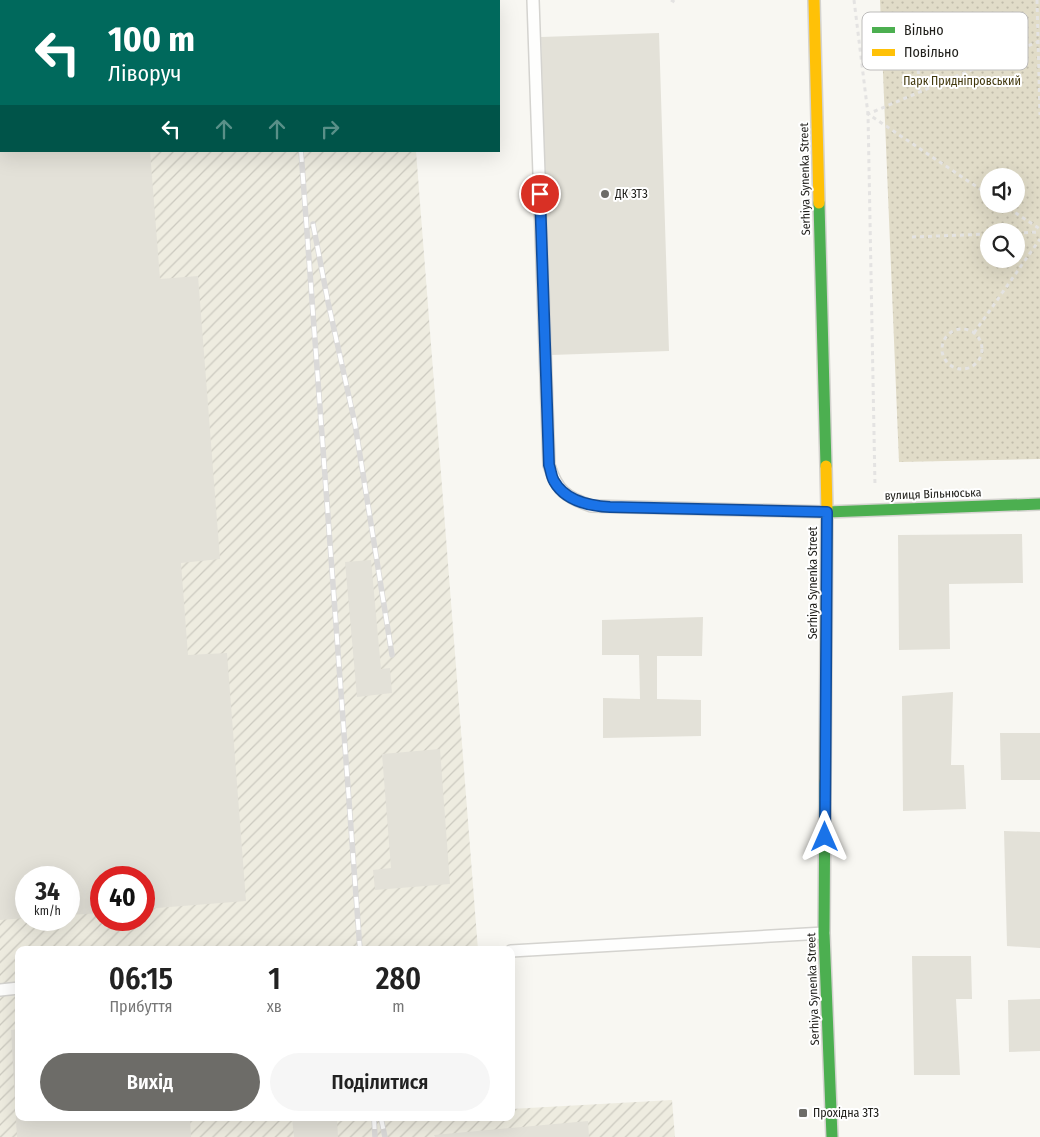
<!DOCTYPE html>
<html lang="uk">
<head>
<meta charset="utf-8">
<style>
	:root { --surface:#fff; --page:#f6f6f6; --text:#222; --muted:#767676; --accent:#6d6c68 }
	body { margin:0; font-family:"Fira Sans Condensed",sans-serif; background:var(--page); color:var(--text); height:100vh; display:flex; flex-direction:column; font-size:19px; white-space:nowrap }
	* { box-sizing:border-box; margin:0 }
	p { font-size:16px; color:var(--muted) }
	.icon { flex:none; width:28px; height:28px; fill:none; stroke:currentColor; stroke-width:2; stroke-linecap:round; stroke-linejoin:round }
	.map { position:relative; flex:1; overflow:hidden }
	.details { position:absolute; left:15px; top:946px; width:500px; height:175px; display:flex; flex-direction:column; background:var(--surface); border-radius:10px; box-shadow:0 5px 20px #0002 }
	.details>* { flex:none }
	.banner { position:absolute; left:0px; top:0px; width:500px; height:152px; box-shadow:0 5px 20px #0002; background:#00695c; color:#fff; overflow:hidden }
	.buttons { position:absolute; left:980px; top:168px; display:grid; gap:10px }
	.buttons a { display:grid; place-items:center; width:45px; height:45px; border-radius:50%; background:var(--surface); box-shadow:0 5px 20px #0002; font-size:25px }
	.speed { position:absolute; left:15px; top:866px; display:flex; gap:10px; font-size:25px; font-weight:700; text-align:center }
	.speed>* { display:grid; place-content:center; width:65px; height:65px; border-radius:50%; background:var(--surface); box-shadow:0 5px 20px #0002; line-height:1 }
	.speed small { font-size:12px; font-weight:400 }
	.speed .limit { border:8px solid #d22; background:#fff; color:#111 }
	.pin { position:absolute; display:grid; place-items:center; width:42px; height:42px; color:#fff; margin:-21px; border:2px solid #fff; border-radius:50%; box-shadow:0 1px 5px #0007 }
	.me { position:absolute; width:55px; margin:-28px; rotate:0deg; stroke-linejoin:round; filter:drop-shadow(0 0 4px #0008) }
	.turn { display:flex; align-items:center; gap:18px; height:105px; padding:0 25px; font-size:22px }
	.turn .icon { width:65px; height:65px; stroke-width:2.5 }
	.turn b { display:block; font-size:35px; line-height:42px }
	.lanes { display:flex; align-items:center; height:48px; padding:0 25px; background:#0003; justify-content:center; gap:25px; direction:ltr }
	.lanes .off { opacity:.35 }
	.eta { display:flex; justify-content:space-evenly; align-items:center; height:85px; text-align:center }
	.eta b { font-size:30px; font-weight:600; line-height:35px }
	.primary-button { display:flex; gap:10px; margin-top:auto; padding:10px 25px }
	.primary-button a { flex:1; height:58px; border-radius:30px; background:var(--accent); color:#fff; font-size:20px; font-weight:600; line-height:58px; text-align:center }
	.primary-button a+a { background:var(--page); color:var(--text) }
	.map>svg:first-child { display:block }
	.industrial { fill:url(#industrial-furrows); fill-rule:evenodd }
	.park { fill:url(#park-dots); fill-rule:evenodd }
	.building { fill:#e3e1d8 }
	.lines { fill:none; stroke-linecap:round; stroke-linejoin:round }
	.lane-casing { stroke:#d4d3cf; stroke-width:14 }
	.fast-casing { stroke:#d4d3cf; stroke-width:14 }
	.slow-casing { stroke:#d4d3cf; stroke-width:14 }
	.path { stroke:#e4e3e2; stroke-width:3; stroke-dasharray:4 4; stroke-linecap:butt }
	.lane { stroke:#fefefd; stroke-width:11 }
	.fast { stroke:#4caf50; stroke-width:11 }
	.slow { stroke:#ffc107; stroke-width:11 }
	.rail-casing { stroke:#dad9d8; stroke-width:5.5 }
	.rail { stroke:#fff; stroke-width:4; stroke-dasharray:11; stroke-linecap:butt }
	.route-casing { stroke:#114b97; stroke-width:12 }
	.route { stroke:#1a73e8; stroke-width:9 }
	.poi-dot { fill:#6d6c68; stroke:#fff; stroke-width:2 }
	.labels { text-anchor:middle; stroke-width:4; stroke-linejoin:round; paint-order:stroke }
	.park-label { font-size:12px; fill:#41370c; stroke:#fff }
	.street-label { font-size:12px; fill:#22211d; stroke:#fff }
	.poi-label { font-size:12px; fill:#22211d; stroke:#fff; text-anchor:start }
	.key { fill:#fff; stroke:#bdbcbb; stroke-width:1 }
	.key-label { font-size:14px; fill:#22211d }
</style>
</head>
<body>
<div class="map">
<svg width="1040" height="1137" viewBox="0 0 1040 1137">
	<defs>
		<pattern id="industrial-furrows" width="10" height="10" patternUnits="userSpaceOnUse" patternTransform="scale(1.25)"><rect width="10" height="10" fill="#eeece0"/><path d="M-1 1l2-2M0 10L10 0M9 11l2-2" fill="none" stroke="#cccac0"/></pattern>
		<pattern id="park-dots" width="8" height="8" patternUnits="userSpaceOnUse" patternTransform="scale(1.25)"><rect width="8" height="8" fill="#e1dcc8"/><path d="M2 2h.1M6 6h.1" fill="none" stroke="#c1bcab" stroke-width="1.8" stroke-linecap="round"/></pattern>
	</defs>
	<rect width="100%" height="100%" fill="#f8f7f2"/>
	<path class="industrial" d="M0 0H404V1H1V151H416L478 950H19V1118H511V1109L672 1100 675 1137H0ZM26 878H69V920H26ZM101 878H144V920H101Z"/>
	<path class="park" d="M880 0H1040V459L899 462ZM989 176H1016V204H989ZM989 231H1016V259H989Z"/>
	<g class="building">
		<path d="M659 33 669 351 551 355 541 37Z"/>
		<path d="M0 151H150L160 279 198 276 220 559 181 563 188 655 227 653 246 901 144 909V878H101V913L69 915V878H26V918L0 920Z"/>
		<path d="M1022 534 1023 583 949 584 950 649 899 650 898 535Z"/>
		<path d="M371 560 381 669 390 668 392 693 357 697 345 562Z"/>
		<path d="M703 617 702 656H657V699L701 700V736L603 738V698L640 699 639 655H602V620Z"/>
		<path d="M953 692 951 765H964L966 809 903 811 902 696Z"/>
		<path d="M1000 733H1040V780H1001Z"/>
		<path d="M440 749 450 884 375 890 373 870 391 868 382 754Z"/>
		<path d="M1004 831 1040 832V948L1007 946Z"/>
		<path d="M912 956H971L972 999H956L960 1075H914Z"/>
		<path d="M1040 999V1051L1009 1052 1008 1000Z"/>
		<path d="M19 1029V1118H190L191 1137H17L11 1030Z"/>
		<path d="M292 1118H337L338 1137H294Z"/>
		<path d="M588 1121 589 1137H435L434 1135Z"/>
	</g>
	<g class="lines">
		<g class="lane-casing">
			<g id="lane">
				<path d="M533 0 549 465C557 491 566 497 591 506L827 512"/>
				<path d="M511 951 824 933"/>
				<path d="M0 990 19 988"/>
			</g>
		</g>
		<g class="fast-casing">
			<g id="fast">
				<path d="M819 203 826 466"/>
				<path d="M827 512 1040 504"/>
				<path d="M825 781 824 933 832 1137"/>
			</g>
		</g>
		<g class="slow-casing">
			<g id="slow">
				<path d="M814 0 819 203"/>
				<path d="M825 781 827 512 826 466"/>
			</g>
		</g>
		<g class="path">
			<path d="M671 0 676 3"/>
			<path d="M854 0 868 114 875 486"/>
			<path d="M1037 0 1040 115"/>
			<path d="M917 38 919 91"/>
			<path d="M989 195 868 114 1037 42"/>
			<path d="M1002 204 1040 229"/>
			<path d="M1016 233 1040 232"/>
			<path d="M912 237 989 234"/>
			<circle cx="962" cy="349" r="20"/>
			<path d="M974 333 1040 239"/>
		</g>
		<use href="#lane" class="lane"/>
		<use href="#fast" class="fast"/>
		<use href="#slow" class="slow"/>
		<g class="rail-casing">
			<g id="rail">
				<path d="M280 0V1"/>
				<path d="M301 151 360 950"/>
				<path d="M313 224 328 302 355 424 392 655"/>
				<path d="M374 1118 375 1137"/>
				<path d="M381 1118 385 1137"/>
			</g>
		</g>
		<use href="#rail" class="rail"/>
	</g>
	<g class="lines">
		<g class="route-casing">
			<path id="route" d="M540 194 549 465C551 470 551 476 554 481 565 501 589 506 610 507L827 512 825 837"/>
		</g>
		<use href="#route" class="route"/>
	</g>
	<g class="poi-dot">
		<circle cx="605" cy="194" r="5"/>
		<rect x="798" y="1108" width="10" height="10" rx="2.5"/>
	</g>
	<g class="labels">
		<g class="park-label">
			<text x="962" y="85">Парк Придніпровський</text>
		</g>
		<g class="street-label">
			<text transform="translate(805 179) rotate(-91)" y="4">Serhiya Synenka Street</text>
			<text transform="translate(933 494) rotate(-2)" y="4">вулиця Вільнюська</text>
			<text transform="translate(813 583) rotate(-90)" y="4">Serhiya Synenka Street</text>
			<text transform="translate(813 989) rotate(-92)" y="4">Serhiya Synenka Street</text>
		</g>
		<g class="poi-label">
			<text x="615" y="198">ДК ЗТЗ</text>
			<text x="813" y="1117">Прохідна ЗТЗ</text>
		</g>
	</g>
	<rect x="862" y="12" width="166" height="58" rx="8" class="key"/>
	<rect x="872" y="27" width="23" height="6" fill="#4caf50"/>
	<rect x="872" y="49" width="23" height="7" fill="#ffc107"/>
	<g class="key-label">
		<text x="904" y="35">Вільно</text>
		<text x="904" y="57">Повільно</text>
	</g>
</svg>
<div class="buttons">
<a><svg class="icon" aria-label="sound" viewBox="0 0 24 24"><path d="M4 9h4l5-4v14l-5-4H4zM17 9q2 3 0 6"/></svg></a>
<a><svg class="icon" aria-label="search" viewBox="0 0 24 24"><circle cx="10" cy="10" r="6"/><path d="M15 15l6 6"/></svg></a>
</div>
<div class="speed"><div>34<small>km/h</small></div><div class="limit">40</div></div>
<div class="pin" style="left:540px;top:194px;background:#d93025"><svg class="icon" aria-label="arrive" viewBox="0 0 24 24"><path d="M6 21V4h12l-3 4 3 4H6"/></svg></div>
<svg class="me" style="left:825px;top:837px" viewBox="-20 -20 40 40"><path d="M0-17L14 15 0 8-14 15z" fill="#1a73e8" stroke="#fff" stroke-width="4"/></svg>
<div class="banner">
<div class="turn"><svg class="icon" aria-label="left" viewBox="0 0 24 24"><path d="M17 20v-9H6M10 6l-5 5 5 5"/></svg><div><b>100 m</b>Ліворуч</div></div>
<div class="lanes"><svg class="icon" aria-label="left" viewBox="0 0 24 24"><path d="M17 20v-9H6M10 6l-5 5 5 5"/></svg><svg class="icon off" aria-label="ahead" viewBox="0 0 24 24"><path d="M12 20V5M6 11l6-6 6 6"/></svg><svg class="icon off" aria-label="ahead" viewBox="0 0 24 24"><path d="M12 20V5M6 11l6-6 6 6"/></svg><svg class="icon off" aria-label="right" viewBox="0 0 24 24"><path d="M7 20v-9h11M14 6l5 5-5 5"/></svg></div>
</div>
<section class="details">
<div class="eta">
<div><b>06:15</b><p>Прибуття</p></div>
<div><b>1</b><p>хв</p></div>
<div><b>280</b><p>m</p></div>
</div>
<div class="primary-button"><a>Вихід</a><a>Поділитися</a></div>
</section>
</div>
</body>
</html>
